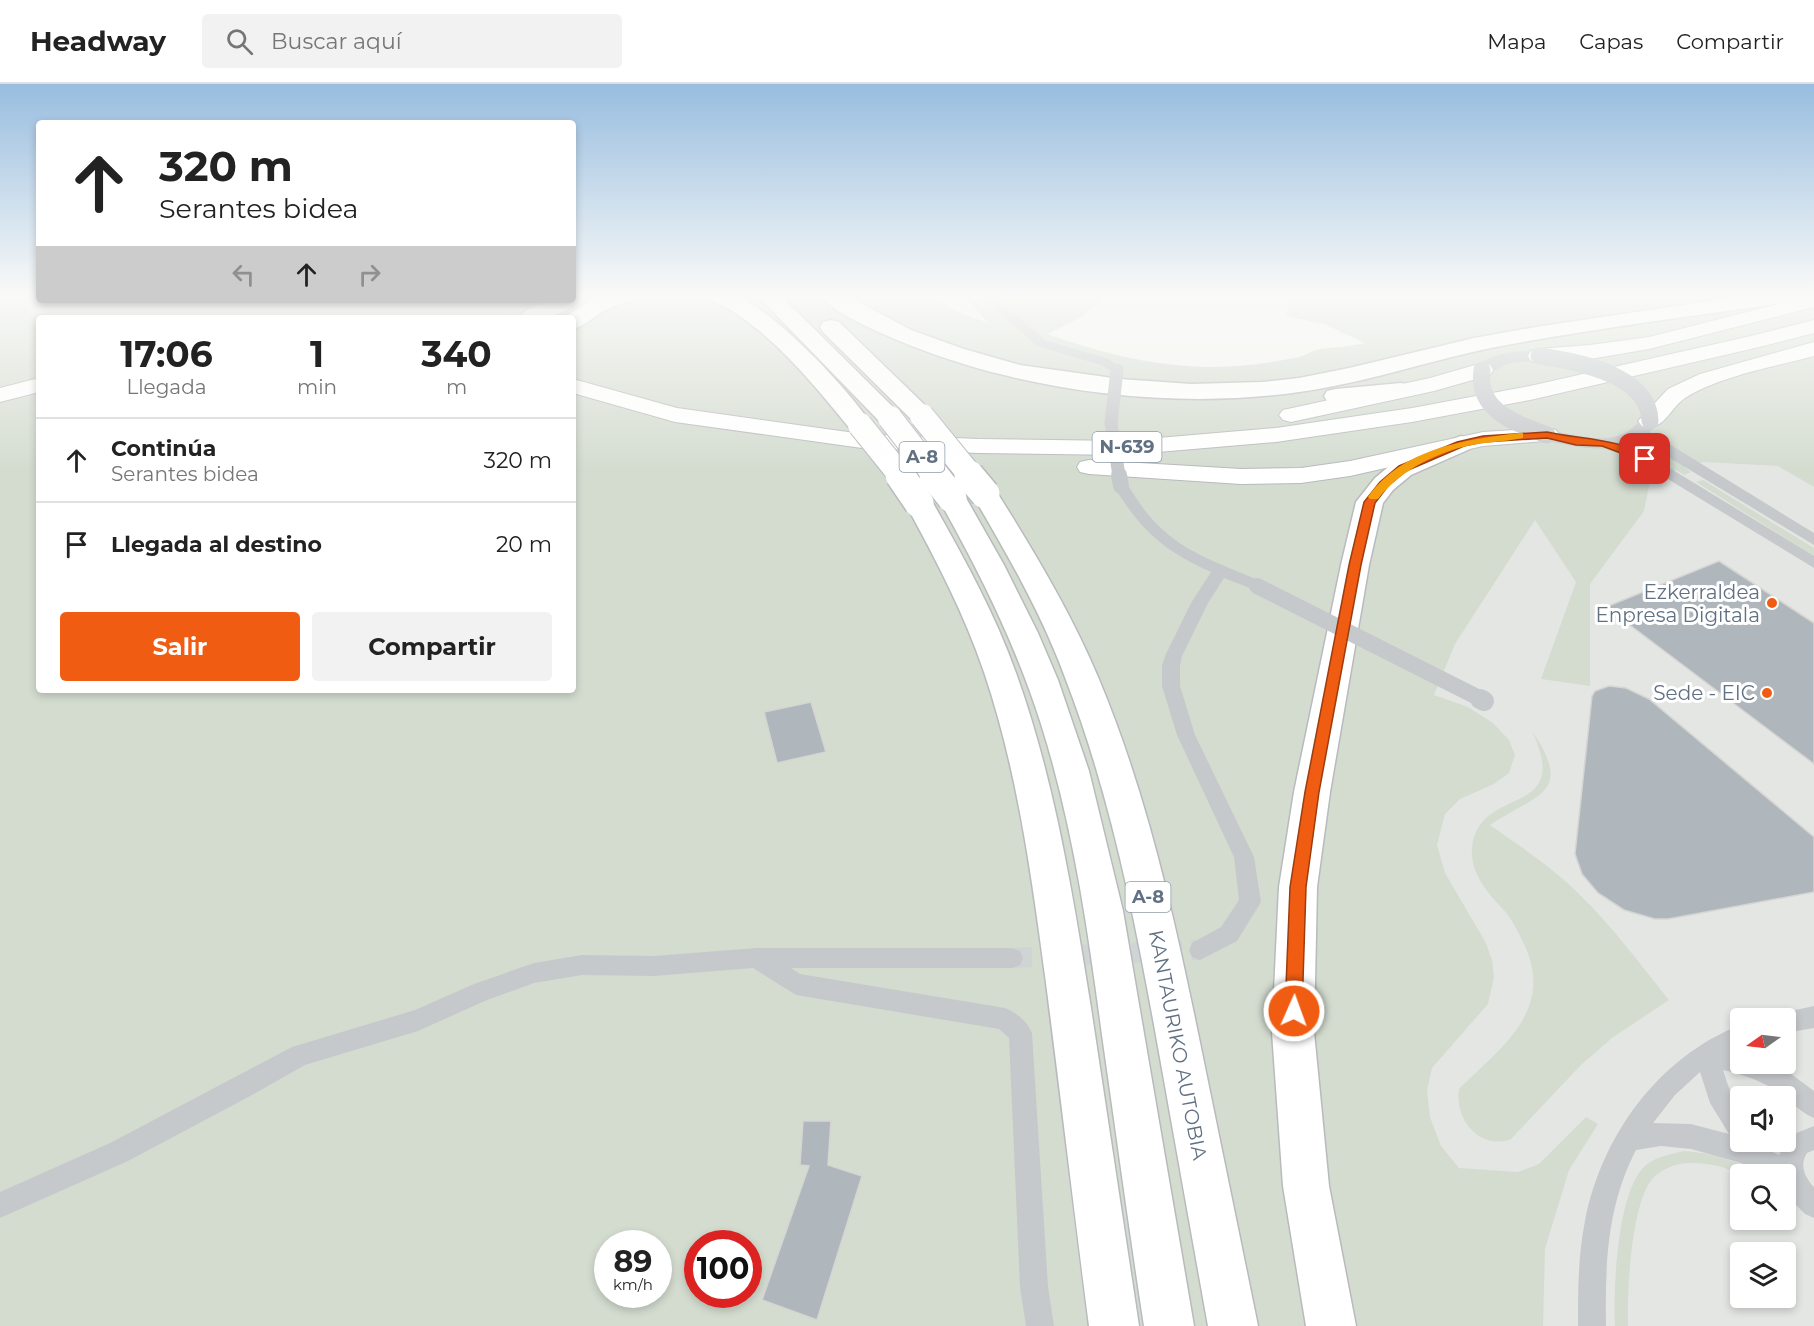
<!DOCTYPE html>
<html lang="es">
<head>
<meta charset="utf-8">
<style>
	:root { --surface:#fff; --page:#f2f2f2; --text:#222; --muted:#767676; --line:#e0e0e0; --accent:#f15c13 }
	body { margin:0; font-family:Montserrat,sans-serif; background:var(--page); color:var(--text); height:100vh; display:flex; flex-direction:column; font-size:22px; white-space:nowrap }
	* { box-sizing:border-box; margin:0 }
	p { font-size:20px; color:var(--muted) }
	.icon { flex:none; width:33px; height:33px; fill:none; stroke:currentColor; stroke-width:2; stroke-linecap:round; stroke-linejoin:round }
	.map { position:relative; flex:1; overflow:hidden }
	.side { position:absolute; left:36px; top:231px; width:540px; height:378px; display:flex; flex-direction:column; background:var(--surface); border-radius:6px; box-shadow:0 3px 9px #0003 }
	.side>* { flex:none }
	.hud { position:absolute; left:36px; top:36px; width:540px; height:183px; border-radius:6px; box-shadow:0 3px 9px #0003; background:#fff; color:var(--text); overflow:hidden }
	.needle { width:39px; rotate:256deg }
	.buttons { position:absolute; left:1730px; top:924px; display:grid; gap:12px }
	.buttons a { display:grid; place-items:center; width:66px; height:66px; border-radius:6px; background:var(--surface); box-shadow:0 3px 9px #0003; font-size:30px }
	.speed { position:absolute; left:594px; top:1146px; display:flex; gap:12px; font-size:30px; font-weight:700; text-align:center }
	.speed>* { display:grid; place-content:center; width:78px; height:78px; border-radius:50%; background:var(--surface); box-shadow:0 3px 9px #0003; line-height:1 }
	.speed small { font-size:15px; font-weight:400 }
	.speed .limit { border:9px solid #d22; background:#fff; color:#111 }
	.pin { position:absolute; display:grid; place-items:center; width:51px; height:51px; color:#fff; margin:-26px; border-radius:12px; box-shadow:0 3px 9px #0006 }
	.me { position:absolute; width:66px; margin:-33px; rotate:2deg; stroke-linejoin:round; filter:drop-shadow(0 0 4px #0008) }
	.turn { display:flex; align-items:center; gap:21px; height:126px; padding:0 24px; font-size:27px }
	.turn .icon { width:78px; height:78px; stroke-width:2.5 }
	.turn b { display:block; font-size:42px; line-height:51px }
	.lanes { display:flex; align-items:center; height:57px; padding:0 24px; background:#0003; justify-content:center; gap:30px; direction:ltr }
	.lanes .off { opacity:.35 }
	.eta { display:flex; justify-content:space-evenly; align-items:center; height:102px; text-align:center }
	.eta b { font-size:36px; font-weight:700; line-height:42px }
	.cta { display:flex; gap:12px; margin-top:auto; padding:12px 24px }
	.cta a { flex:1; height:69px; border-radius:6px; background:var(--accent); color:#fff; font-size:24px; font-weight:700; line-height:69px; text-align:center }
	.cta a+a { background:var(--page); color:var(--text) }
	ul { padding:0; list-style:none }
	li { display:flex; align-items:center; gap:18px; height:84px; padding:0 24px; border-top:2px solid var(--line) }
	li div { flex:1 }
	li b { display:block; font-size:22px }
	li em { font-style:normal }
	header { display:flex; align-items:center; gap:36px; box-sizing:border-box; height:84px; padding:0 30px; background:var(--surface); border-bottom:2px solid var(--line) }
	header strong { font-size:28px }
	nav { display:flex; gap:33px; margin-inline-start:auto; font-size:21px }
	.search { width:420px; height:54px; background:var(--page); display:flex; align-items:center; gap:15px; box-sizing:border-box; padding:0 21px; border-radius:6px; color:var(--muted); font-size:22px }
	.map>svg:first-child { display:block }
	.built { fill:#e4e6e3; fill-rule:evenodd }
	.green { fill:#d4dcd0; fill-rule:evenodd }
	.building { fill:#b0b7bc; stroke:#d5d5d3; stroke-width:1.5 }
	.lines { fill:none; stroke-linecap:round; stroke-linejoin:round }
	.minor-tunnel { stroke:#cfd4d5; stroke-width:20; stroke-dasharray:20 10; stroke-linecap:butt }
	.trunk-casing { stroke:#b8babd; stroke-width:2 }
	.motorway-casing { stroke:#b8babd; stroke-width:3 }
	.minor { fill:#c6c9cc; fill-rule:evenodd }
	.tertiary { fill:#c6c9cc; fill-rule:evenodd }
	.trunk { fill:#fff; fill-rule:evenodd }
	.motorway { fill:#fff; fill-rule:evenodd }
	.motorway-bridge-far1-casing { stroke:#b8babd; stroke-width:26; stroke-linecap:butt }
	.motorway-bridge-casing { stroke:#b8babd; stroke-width:32; stroke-linecap:butt }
	.minor-bridge-far2 { stroke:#c6c9cc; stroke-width:13 }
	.minor-bridge-far1 { stroke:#c6c9cc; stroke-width:16 }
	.minor-bridge { stroke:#c6c9cc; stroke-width:20 }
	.tertiary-bridge { stroke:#c6c9cc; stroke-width:17 }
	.motorway-bridge-far1 { stroke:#fff; stroke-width:24 }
	.motorway-bridge { stroke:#fff; stroke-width:29 }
	.route { fill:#f15c13; stroke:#9d3c0c; stroke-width:1.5 }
	.slow { fill:#f59e0b }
	.poi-dot { fill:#f15c13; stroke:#fff; stroke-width:2 }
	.labels { text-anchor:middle; stroke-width:6; stroke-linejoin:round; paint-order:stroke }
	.shield { fill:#fff; stroke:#909ca8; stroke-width:1.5 }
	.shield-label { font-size:18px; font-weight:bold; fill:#617183 }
	.poi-label { font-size:20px; fill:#617183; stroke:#fff; text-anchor:end }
	.street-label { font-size:20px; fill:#617183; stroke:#fff }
</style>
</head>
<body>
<header>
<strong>Headway</strong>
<div class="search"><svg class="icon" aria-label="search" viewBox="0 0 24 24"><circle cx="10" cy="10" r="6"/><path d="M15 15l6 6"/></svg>Buscar aquí</div>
<nav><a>Mapa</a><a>Capas</a><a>Compartir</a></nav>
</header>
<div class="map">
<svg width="1814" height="1242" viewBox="0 0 1814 1242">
	<rect width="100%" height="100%" fill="#f4f5f0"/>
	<path class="built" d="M1814 279V1242H1366L1406 401ZM1740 934H1785V980H1740ZM1740 1012H1785V1058H1740ZM1740 1090H1785V1136H1740ZM1740 1168H1785V1214H1740Z"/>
	<g class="green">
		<path d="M0 211H39V216H573V211H925L961 229 988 239 963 211H1113L1101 216 1082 233 1047 250C1133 280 1203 293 1294 274 1303 273 1311 267 1320 265 1335 263 1349 263 1365 259L1324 240 1286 232 1290 214 1286 211H1814V403L1778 382 1704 378 1684 383 1691 388 1684 391 1676 386 1651 392 1644 427 1590 500V602L1541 595 1576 498 1535 436 1455 560 1434 611 1468 623 1493 639 1509 656 1515 671 1509 689 1494 700 1460 715 1445 730 1437 761 1445 789 1486 859 1492 876 1494 893 1488 920 1432 984 1427 1006 1430 1033 1441 1062 1459 1084 1518 1088 1539 1080 1586 1033 1598 1040 1569 1086 1545 1165 1543 1242H0ZM39 234H573V606H39ZM608 1160H658V1210H608ZM698 1160H748V1210H698Z"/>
		<path d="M1703 396 1814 464V472L1696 398Z"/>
		<path d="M1532 647C1575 710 1536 710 1490 741 1521 763 1552 783 1579 810 1612 842 1640 880 1669 916L1612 954 1581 981 1511 1055C1480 1067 1454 1035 1459 1005 1501 963 1554 928 1525 862 1518 848 1512 834 1501 823 1486 807 1470 788 1472 764 1478 699 1574 736 1532 647Z"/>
		<path d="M1684 1067C1713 1069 1736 1077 1762 1090 1755 1091 1746 1092 1739 1090 1733 1089 1728 1085 1722 1083 1709 1080 1689 1077 1676 1081 1667 1083 1655 1090 1650 1098 1631 1126 1627 1208 1628 1242H1615C1613 1208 1617 1098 1649 1079 1659 1072 1672 1070 1684 1067Z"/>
	</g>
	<g class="building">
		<path d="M1719 477 1814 539V680L1606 523Z"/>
		<path d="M1609 602 1626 604 1649 615 1814 753V808L1668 835H1655L1624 826 1598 809 1582 790 1575 770 1592 612 1595 607Z"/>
		<path d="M811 618 826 668 777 679 764 628Z"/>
		<path d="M803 1037H831L828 1081 862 1092 817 1236 762 1216 809 1082 800 1081Z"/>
	</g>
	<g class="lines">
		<path class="minor-tunnel" d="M1012 874 1200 866"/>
		<g class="trunk-casing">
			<g id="trunk">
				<path d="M1814 211V223L1649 265 1590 275 1539 279 1531 277 1528 272 1531 267 1539 265 1590 261 1649 253Z"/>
				<path d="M1814 236V249L1755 264 1530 316 1412 338 1276 358 1123 371 978 369 862 364 675 338 573 309V295L677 324 862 350 978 355 1123 357 1276 344 1412 324 1530 302 1751 252Z"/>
				<path d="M1814 258V272C1774 283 1720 292 1685 314 1669 325 1664 348 1642 342L1638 337 1668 305 1700 290Z"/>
				<path d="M1482 279 1490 281 1493 286 1490 291 1434 307 1291 338 1283 336 1279 331 1283 326 1430 294Z"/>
				<path d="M39 294V308L0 318V304Z"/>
				<path d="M1547 344 1556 346 1559 351 1556 356 1483 362 1350 392 1301 399 1241 400 1089 390 1080 388 1077 383 1080 378 1089 376 1241 385 1301 384 1350 377 1483 348Z"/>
			</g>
		</g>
		<g class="motorway-casing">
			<g id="motorway">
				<path d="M573 211 578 216C565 234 538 234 519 234 530 218 555 216 573 216Z"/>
				<path d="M604 211H636C630 219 619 220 610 224 597 229 587 241 573 245V234L565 233 592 215Z"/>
				<path d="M705 211C716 211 729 209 738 213 776 228 849 306 872 341L869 346 860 348 851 346C824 313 796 278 763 250 752 241 741 232 729 225 721 220 711 219 705 211Z"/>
				<path d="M757 211H780L899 329 902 334 899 339 890 341 881 339Z"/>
				<path d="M820 211H846L911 246 964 265 1020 281 1120 295 1191 300 1263 298 1299 294 1349 284 1474 254 1536 243 1749 211H1806L1802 215 1795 217C1695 232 1595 244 1496 263 1430 276 1366 299 1299 308 1174 326 1029 308 912 262 890 253 834 231 820 211Z"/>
				<path d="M831 236 839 238 931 327 934 332 931 337 922 339 913 337 823 248 820 243 823 238Z"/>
				<path d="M1401 299 1409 301 1413 306 1409 311 1336 319 1327 317 1324 312 1327 307 1336 305Z"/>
				<path d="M1461 352 1470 355 1474 360 1470 365 1411 391 1393 406 1383 419 1369 481 1330 708 1317 803 1314 948 1329 1102 1356 1242H1306L1283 1102 1272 948 1279 803 1294 708 1341 481 1356 418 1375 394 1393 379Z"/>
				<path d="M985 402 995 404 998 410C1035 469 1071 529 1098 593 1146 707 1173 828 1198 949 1218 1047 1238 1144 1258 1242H1208C1192 1153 1176 1063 1160 974 1137 846 1113 718 1066 596 1042 530 1007 470 972 410L975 404Z"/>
				<path d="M952 406 962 408 966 414 1004 481 1038 549 1058 596 1089 687 1123 827 1194 1242H1144C1129 1145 1116 1048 1102 951 1088 846 1073 741 1041 640 1016 561 979 487 938 414L942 408Z"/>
				<path d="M919 411 929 413 933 419C964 474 995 530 1016 589 1055 697 1073 812 1091 924 1107 1030 1123 1136 1139 1242H1089C1074 1128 1061 1013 1046 899 1032 795 1018 688 984 588 964 529 935 474 905 419L909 413Z"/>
			</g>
		</g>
		<g class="minor">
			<path d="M980 211H993L1045 256 1109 275 1123 286 1117 290 1101 281 1037 262Z"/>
			<path d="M1643 344 1814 449V461L1670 374 1638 351 1636 348 1638 345Z"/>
			<path d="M1603 355 1650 372 1814 472V484L1640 378 1598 362 1596 359 1598 356Z"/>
			<path d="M1121 398 1126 399C1136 413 1144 428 1157 440 1185 470 1227 482 1263 498L1265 502 1263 506 1257 507 1224 494 1208 519 1182 572 1180 582V602L1195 651 1254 773 1261 818 1237 857 1200 876 1192 873 1189 866 1192 859 1221 843 1239 816 1234 773 1177 651 1162 602V582L1165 572 1191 519 1211 488C1164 467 1140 446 1114 402Z"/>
			<path d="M756 864H1012L1020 867 1023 874 1020 881 1012 884H791L800 890 1005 924C1017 929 1027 937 1032 949L1048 1203 1054 1242H1026L1020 1203 1009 954 999 945 796 911 753 884 654 892 582 891 534 899 487 916 418 947 305 981 254 1010 128 1077 0 1134V1108L110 1059 292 963 415 926 474 900 534 879 582 871 654 872Z"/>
			<path d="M1814 922V944L1785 949V934H1775L1777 930Z"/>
			<path d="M1740 941V964L1737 966H1740V980H1774L1783 984 1814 1007V1034C1802 1029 1792 1019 1784 1012 1765 998 1745 991 1723 986L1729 1004 1740 1021V1058H1751L1779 1071 1789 1052 1814 1042V1066L1807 1069C1799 1081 1805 1094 1814 1103V1134L1805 1130 1785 1110V1090H1764L1741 1079 1691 1065 1661 1062 1636 1066C1607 1122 1605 1180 1606 1242H1578C1578 1207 1578 1171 1585 1137 1602 1051 1658 974 1740 941ZM1700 988 1710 1019 1729 1050 1691 1040 1653 1039 1675 1011Z"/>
		</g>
		<g class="tertiary">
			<path d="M1539 267 1545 268 1547 272 1545 276 1509 279 1488 290H1476L1474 286C1487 268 1518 267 1539 267Z"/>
			<path d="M1650 332 1656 333 1659 337C1632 376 1580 365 1541 355L1538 351 1541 347 1547 345C1569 350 1601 360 1623 350 1634 346 1639 334 1650 332Z"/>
		</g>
		<use href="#trunk" class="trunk"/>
		<use href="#motorway" class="motorway"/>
		<g class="motorway-bridge-far1-casing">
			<g id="motorway-bridge-far1">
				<path d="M922 332 971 392"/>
				<path d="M890 334 935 392"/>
				<path d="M860 341 901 392"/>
			</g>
		</g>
		<g class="motorway-bridge-casing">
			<g id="motorway-bridge">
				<path d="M900 391 919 419"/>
				<path d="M934 391 952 414"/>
				<path d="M969 391 985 410"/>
			</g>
		</g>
		<path class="minor-bridge-far2" d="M1117 286 1111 339 1119 392"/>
		<g class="minor-bridge-far1">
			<path d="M1119 391 1121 402"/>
			<path d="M1257 502 1483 616"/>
		</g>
		<path class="minor-bridge" d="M1480 615 1484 617"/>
		<g class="tertiary-bridge">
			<path d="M1539 272C1575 277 1649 290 1650 337"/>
			<path d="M1482 286C1476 327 1516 339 1547 351"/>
		</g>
		<use href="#motorway-bridge-far1" class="motorway-bridge-far1"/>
		<use href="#motorway-bridge" class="motorway-bridge"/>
	</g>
	<linearGradient id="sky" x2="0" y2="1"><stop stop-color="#98bddf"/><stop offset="0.55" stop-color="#fafaf8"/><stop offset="1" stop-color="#fafaf8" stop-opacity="0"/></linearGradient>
	<rect width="1814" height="385" fill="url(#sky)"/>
	<path class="route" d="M1547 348C1576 355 1628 355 1650 375L1645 378 1602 362 1576 361 1547 354 1483 358 1464 362 1406 387 1388 402 1375 419 1361 481 1319 708 1306 803 1302 927 1300 933 1294 936 1288 933 1285 927 1290 803 1305 708 1349 481 1364 418 1380 398 1399 382 1457 358 1483 352Z"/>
	<path class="slow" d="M1519 349H1523V354C1503 358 1483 358 1463 363 1431 371 1398 389 1378 415H1370L1368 413C1403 364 1464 356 1519 349Z"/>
	<g class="poi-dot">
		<circle cx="1772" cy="519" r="6"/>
		<circle cx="1767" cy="609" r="6"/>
	</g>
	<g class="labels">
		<g class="shield">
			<rect x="1092.5" y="348" width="69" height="30" rx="4.5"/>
			<rect x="899.5" y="358" width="45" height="30" rx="4.5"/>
			<rect x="1125.5" y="798" width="45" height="30" rx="4.5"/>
		</g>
		<g class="shield-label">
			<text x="1127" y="369">N-639</text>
			<text x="922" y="379">A-8</text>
			<text x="1148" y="819">A-8</text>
		</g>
		<g class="poi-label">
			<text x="1760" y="515">Ezkerraldea<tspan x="1760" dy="23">Enpresa Digitala</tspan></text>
			<text x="1755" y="616">Sede - EIC</text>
		</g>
		<g class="street-label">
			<text transform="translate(1178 961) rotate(79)" y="7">KANTAURIKO AUTOBIA</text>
		</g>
	</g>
</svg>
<div class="buttons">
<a><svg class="needle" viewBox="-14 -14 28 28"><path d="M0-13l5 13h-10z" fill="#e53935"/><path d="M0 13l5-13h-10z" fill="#767676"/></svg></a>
<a><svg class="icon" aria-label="sound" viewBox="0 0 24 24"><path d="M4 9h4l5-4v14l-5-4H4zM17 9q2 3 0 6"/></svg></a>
<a><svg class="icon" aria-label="search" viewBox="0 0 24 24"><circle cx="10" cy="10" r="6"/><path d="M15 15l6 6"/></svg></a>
<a><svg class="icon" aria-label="layers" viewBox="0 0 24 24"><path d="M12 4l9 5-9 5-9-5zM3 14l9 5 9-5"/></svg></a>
</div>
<div class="speed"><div>89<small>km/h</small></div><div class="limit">100</div></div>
<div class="pin" style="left:1645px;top:375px;background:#d93025"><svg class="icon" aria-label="arrive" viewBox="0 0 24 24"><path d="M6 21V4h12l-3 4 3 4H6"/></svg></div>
<svg class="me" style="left:1294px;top:927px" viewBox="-20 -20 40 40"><circle r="17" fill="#f15c13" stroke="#fff" stroke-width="3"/><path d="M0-11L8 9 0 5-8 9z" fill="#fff"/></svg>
<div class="hud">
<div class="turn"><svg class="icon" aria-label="ahead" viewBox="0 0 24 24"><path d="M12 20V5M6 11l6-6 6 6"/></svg><div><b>320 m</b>Serantes bidea</div></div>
<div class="lanes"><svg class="icon off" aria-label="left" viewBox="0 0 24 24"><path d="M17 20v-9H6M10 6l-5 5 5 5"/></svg><svg class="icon" aria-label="ahead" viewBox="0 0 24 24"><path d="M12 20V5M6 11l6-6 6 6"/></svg><svg class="icon off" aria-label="right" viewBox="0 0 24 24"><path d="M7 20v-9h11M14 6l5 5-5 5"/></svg></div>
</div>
<section class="side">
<div class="eta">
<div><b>17:06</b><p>Llegada</p></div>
<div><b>1</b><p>min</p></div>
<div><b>340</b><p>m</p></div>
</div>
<ul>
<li><svg class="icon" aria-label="ahead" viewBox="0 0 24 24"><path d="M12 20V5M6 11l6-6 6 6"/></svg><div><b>Continúa</b><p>Serantes bidea</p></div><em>320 m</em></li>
<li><svg class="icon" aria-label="arrive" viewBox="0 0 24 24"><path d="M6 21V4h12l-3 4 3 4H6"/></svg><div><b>Llegada al destino</b></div><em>20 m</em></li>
</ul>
<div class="cta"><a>Salir</a><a>Compartir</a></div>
</section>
</div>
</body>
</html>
